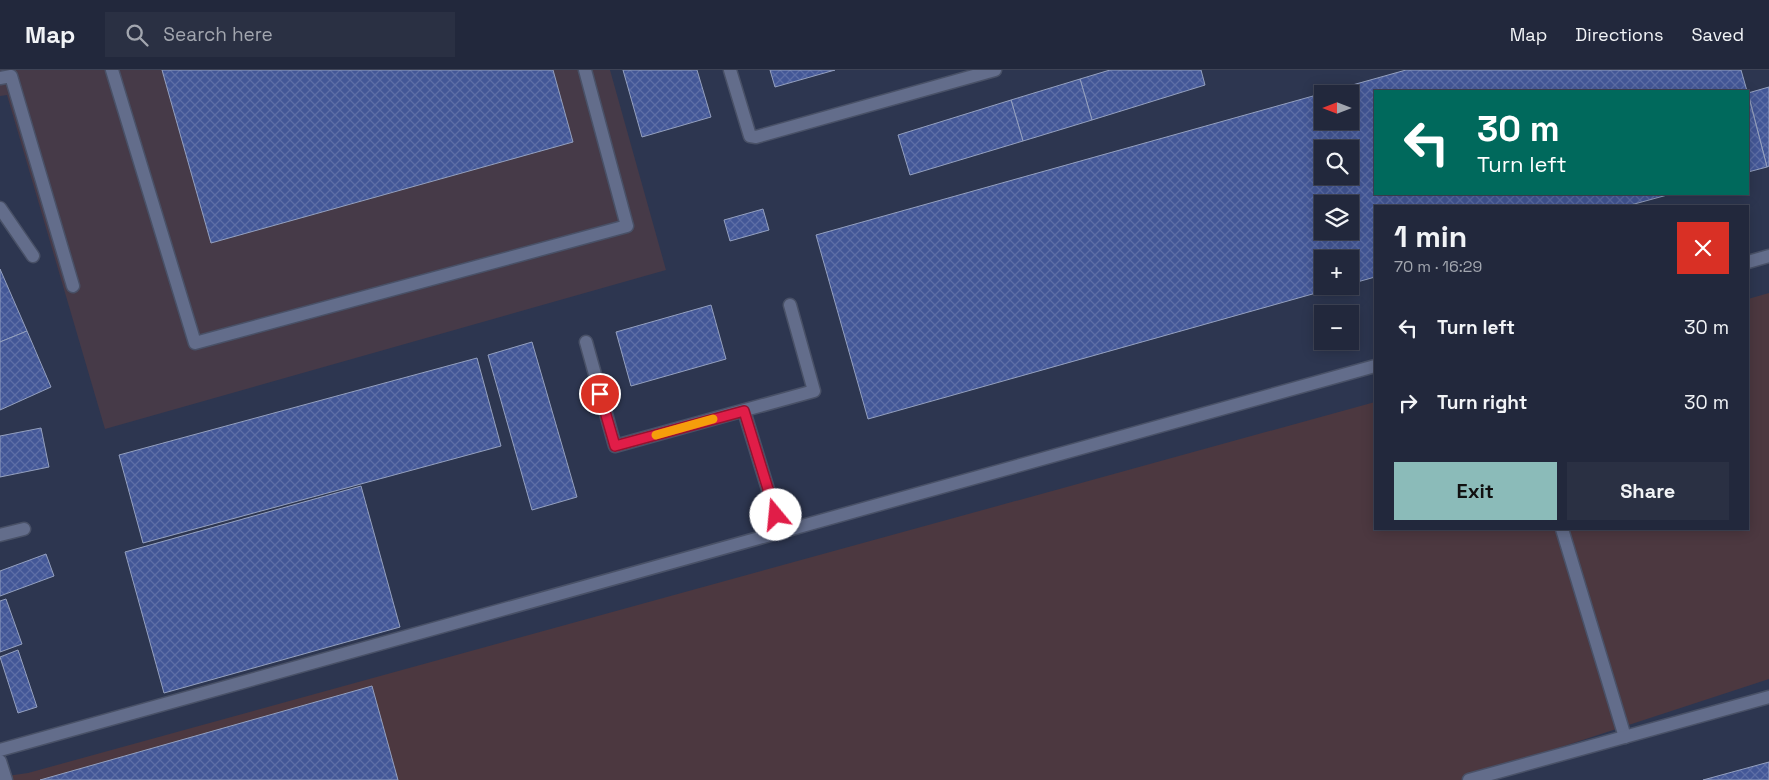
<!DOCTYPE html>
<html lang="en">
<head>
<meta charset="utf-8">
<style>
	:root { --surface:#22283c; --page:#2a3043; --text:#f1f3f6; --muted:#a2a6af; --line:#3f4456; --accent:#8bbbb9 }
	body { margin:0; font-family:"Space Grotesk",sans-serif; background:var(--page); color:var(--text); height:100vh; display:flex; flex-direction:column; font-size:19px; white-space:nowrap }
	* { box-sizing:border-box; margin:0 }
	p { font-size:16px; color:var(--muted) }
	.icon { flex:none; width:28px; height:28px; fill:none; stroke:currentColor; stroke-width:2; stroke-linecap:round; stroke-linejoin:round }
	.map { position:relative; flex:1; overflow:hidden }
	.side { position:absolute; left:1374px; top:135px; width:375px; height:325px; display:flex; flex-direction:column; background:var(--surface); border-radius:0px; box-shadow:0 2px 12px #0003,0 0 0 1px var(--line) }
	.side>* { flex:none }
	.banner { position:absolute; left:1374px; top:20px; width:375px; height:105px; border-radius:0px; box-shadow:0 2px 12px #0003,0 0 0 1px var(--line); background:#00695c; color:#fff; overflow:hidden }
	.needle { width:32px; rotate:270deg }
	.controls { position:absolute; left:1314px; top:15px; display:grid; gap:10px }
	.controls a { display:grid; place-items:center; width:45px; height:45px; border-radius:0px; background:var(--surface); box-shadow:0 2px 12px #0003,0 0 0 1px var(--line); font-size:25px }
	.pin { position:absolute; display:grid; place-items:center; width:42px; height:42px; color:#fff; margin:-21px; border:2px solid #fff; border-radius:50%; box-shadow:0 1px 5px #0007 }
	.me { position:absolute; width:55px; margin:-28px; rotate:343deg; stroke-linejoin:round; filter:drop-shadow(0 0 4px #0008) }
	.turn { display:flex; align-items:center; gap:18px; height:105px; padding:0 20px; font-size:22px }
	.turn .icon { width:65px; height:65px; stroke-width:2.5 }
	.turn b { display:block; font-size:35px; line-height:42px }
	.round { display:grid; place-items:center; flex:none; width:52px; height:52px; border-radius:0px; background:var(--page) }
	.overview { display:flex; align-items:center; justify-content:space-between; height:85px; padding:0 20px }
	h1 { font-size:30px; font-weight:800; line-height:38px }
	.primary-button { display:flex; gap:10px; margin-top:auto; padding:10px 20px }
	.primary-button a { flex:1; height:58px; border-radius:0px; background:var(--accent); color:#111; font-size:20px; font-weight:800; line-height:58px; text-align:center }
	.primary-button a+a { background:var(--page); color:var(--text) }
	ul { padding:0; list-style:none }
	li { display:flex; align-items:center; gap:15px; height:75px; padding:0 20px }
	li div { flex:1 }
	li b { display:block; font-size:19px }
	li em { font-style:normal }
	header { display:flex; align-items:center; gap:30px; box-sizing:border-box; height:70px; padding:0 25px; background:var(--surface); border-bottom:1px solid var(--line) }
	header strong { font-size:24px }
	nav { display:flex; gap:28px; margin-inline-start:auto; font-size:18px }
	.search { width:350px; height:45px; background:var(--page); display:flex; align-items:center; gap:12px; box-sizing:border-box; padding:0 18px; border-radius:0px; color:var(--muted); font-size:19px }
	.map>svg:first-child { display:block }
	.commercial { fill:#463a48 }
	.industrial { fill:#4c3840 }
	.building { fill:url(#building-cross-hatch); stroke:#94a0bf; fill-rule:evenodd }
	.lines { fill:none; stroke-linecap:round; stroke-linejoin:round }
	.minor-casing { stroke:#495167; stroke-width:15 }
	.minor { stroke:#636d8b; stroke-width:12 }
	.route-casing { stroke:#92132f; stroke-width:12 }
	.route { stroke:#e11d48; stroke-width:9 }
	.slow { stroke:#f59e0b; stroke-width:9 }
</style>
</head>
<body>
<header>
<strong>Map</strong>
<div class="search"><svg class="icon" aria-label="search" viewBox="0 0 24 24"><circle cx="10" cy="10" r="6"/><path d="M15 15l6 6"/></svg>Search here</div>
<nav><a>Map</a><a>Directions</a><a>Saved</a></nav>
</header>
<div class="map">
<svg width="1769" height="710" viewBox="0 0 1769 710">
	<defs>
		<pattern id="building-cross-hatch" width="8" height="8" patternUnits="userSpaceOnUse" patternTransform="scale(1.25)"><rect width="8" height="8" fill="#435797"/><path d="M0 0l8 8M0 8l8-8" fill="none" stroke="#5d6ea6"/></pattern>
	</defs>
	<rect width="100%" height="100%" fill="#2d3650"/>
	<path class="commercial" d="M0 0H610L666 200 105 359 7 25 0 26Z"/>
	<path class="industrial" d="M1769 223V609L1461 710H0V707L28 703 1375 332V459H1748V229Z"/>
	<g class="building">
		<path d="M162 0H553L573 72 211 173Z"/>
		<path d="M623 0H697L711 47 642 67Z"/>
		<path d="M770 0H835L775 17Z"/>
		<path d="M1110 0H1201L1205 15 1092 50 1080 9Z"/>
		<path d="M1406 0H1741L1747 21H1375V124H1671L1627 136H1375V207L1350 214V189H1322V216H1341L868 349 816 165ZM1322 24H1350V51H1322ZM1322 79H1350V106H1322ZM1322 134H1350V161H1322Z"/>
		<path d="M1080 9 1092 50 1023 71 1011 30Z"/>
		<path d="M1769 17V96L1767 97 1748 23Z"/>
		<path d="M1748 24 1767 97 1748 102Z"/>
		<path d="M1011 30 1023 71 910 105 898 65Z"/>
		<path d="M763 139 769 160 730 171 724 150Z"/>
		<path d="M0 199 27 261 0 272Z"/>
		<path d="M711 235 726 289 631 316 616 262Z"/>
		<path d="M27 261 51 317 0 340V272Z"/>
		<path d="M532 272 577 427 532 440 488 285Z"/>
		<path d="M477 288 501 376 143 473 119 385Z"/>
		<path d="M41 358 49 397 0 407V366Z"/>
		<path d="M361 416 400 557 164 623 125 482Z"/>
		<path d="M46 484 54 506 0 526V501Z"/>
		<path d="M6 529 22 574 0 582V531Z"/>
		<path d="M18 580 37 637 18 643 0 587Z"/>
		<path d="M372 616 398 710H40Z"/>
		<path d="M1769 692V710H1703Z"/>
	</g>
	<g class="lines">
		<g class="minor-casing">
			<g id="minor">
				<path d="M112 0 195 273 627 156 585 0"/>
				<path d="M730 0 750 66 756 67 995 0"/>
				<path d="M0 8 11 6 73 216"/>
				<path d="M0 138 33 186"/>
				<path d="M1748 192 1769 186"/>
				<path d="M586 272 615 376 814 321 790 235"/>
				<path d="M744 341 781 462"/>
				<path d="M1562 459 1625 667"/>
				<path d="M0 465 24 459"/>
				<path d="M0 680 1375 296"/>
				<path d="M0 691 6 710"/>
				<path d="M1469 710 1769 627"/>
			</g>
		</g>
		<use href="#minor" class="minor"/>
	</g>
	<g class="lines">
		<g class="route-casing">
			<path id="route" d="M600 324 615 376 744 341 776 445"/>
		</g>
		<use href="#route" class="route"/>
		<path class="slow" d="M656 365 713 349"/>
	</g>
</svg>
<div class="controls">
<a><svg class="needle" viewBox="-14 -14 28 28"><path d="M0-13l5 13h-10z" fill="#e53935"/><path d="M0 13l5-13h-10z" fill="#a2a6af"/></svg></a>
<a><svg class="icon" aria-label="search" viewBox="0 0 24 24"><circle cx="10" cy="10" r="6"/><path d="M15 15l6 6"/></svg></a>
<a><svg class="icon" aria-label="layers" viewBox="0 0 24 24"><path d="M12 4l9 5-9 5-9-5zM3 14l9 5 9-5"/></svg></a>
<a>+</a>
<a>−</a>
</div>
<div class="pin" style="left:600px;top:324px;background:#d93025"><svg class="icon" aria-label="arrive" viewBox="0 0 24 24"><path d="M6 21V4h12l-3 4 3 4H6"/></svg></div>
<svg class="me" style="left:776px;top:445px" viewBox="-20 -20 40 40"><circle r="19" fill="#fff"/><path d="M0-13L10 11 0 6-10 11z" fill="#e11d48"/></svg>
<div class="banner">
<div class="turn"><svg class="icon" aria-label="left" viewBox="0 0 24 24"><path d="M17 20v-9H6M10 6l-5 5 5 5"/></svg><div><b>30 m</b>Turn left</div></div>
</div>
<section class="side">
<div class="overview"><div><h1>1 min</h1><p>70 m · 16:29</p></div><a class="round" style="background:#d93025;color:#fff"><svg class="icon" aria-label="close" viewBox="0 0 24 24"><path d="M6 6l12 12M18 6L6 18"/></svg></a></div>
<ul>
<li><svg class="icon" aria-label="left" viewBox="0 0 24 24"><path d="M17 20v-9H6M10 6l-5 5 5 5"/></svg><div><b>Turn left</b></div><em>30 m</em></li>
<li><svg class="icon" aria-label="right" viewBox="0 0 24 24"><path d="M7 20v-9h11M14 6l5 5-5 5"/></svg><div><b>Turn right</b></div><em>30 m</em></li>
</ul>
<div class="primary-button"><a>Exit</a><a>Share</a></div>
</section>
</div>
</body>
</html>
